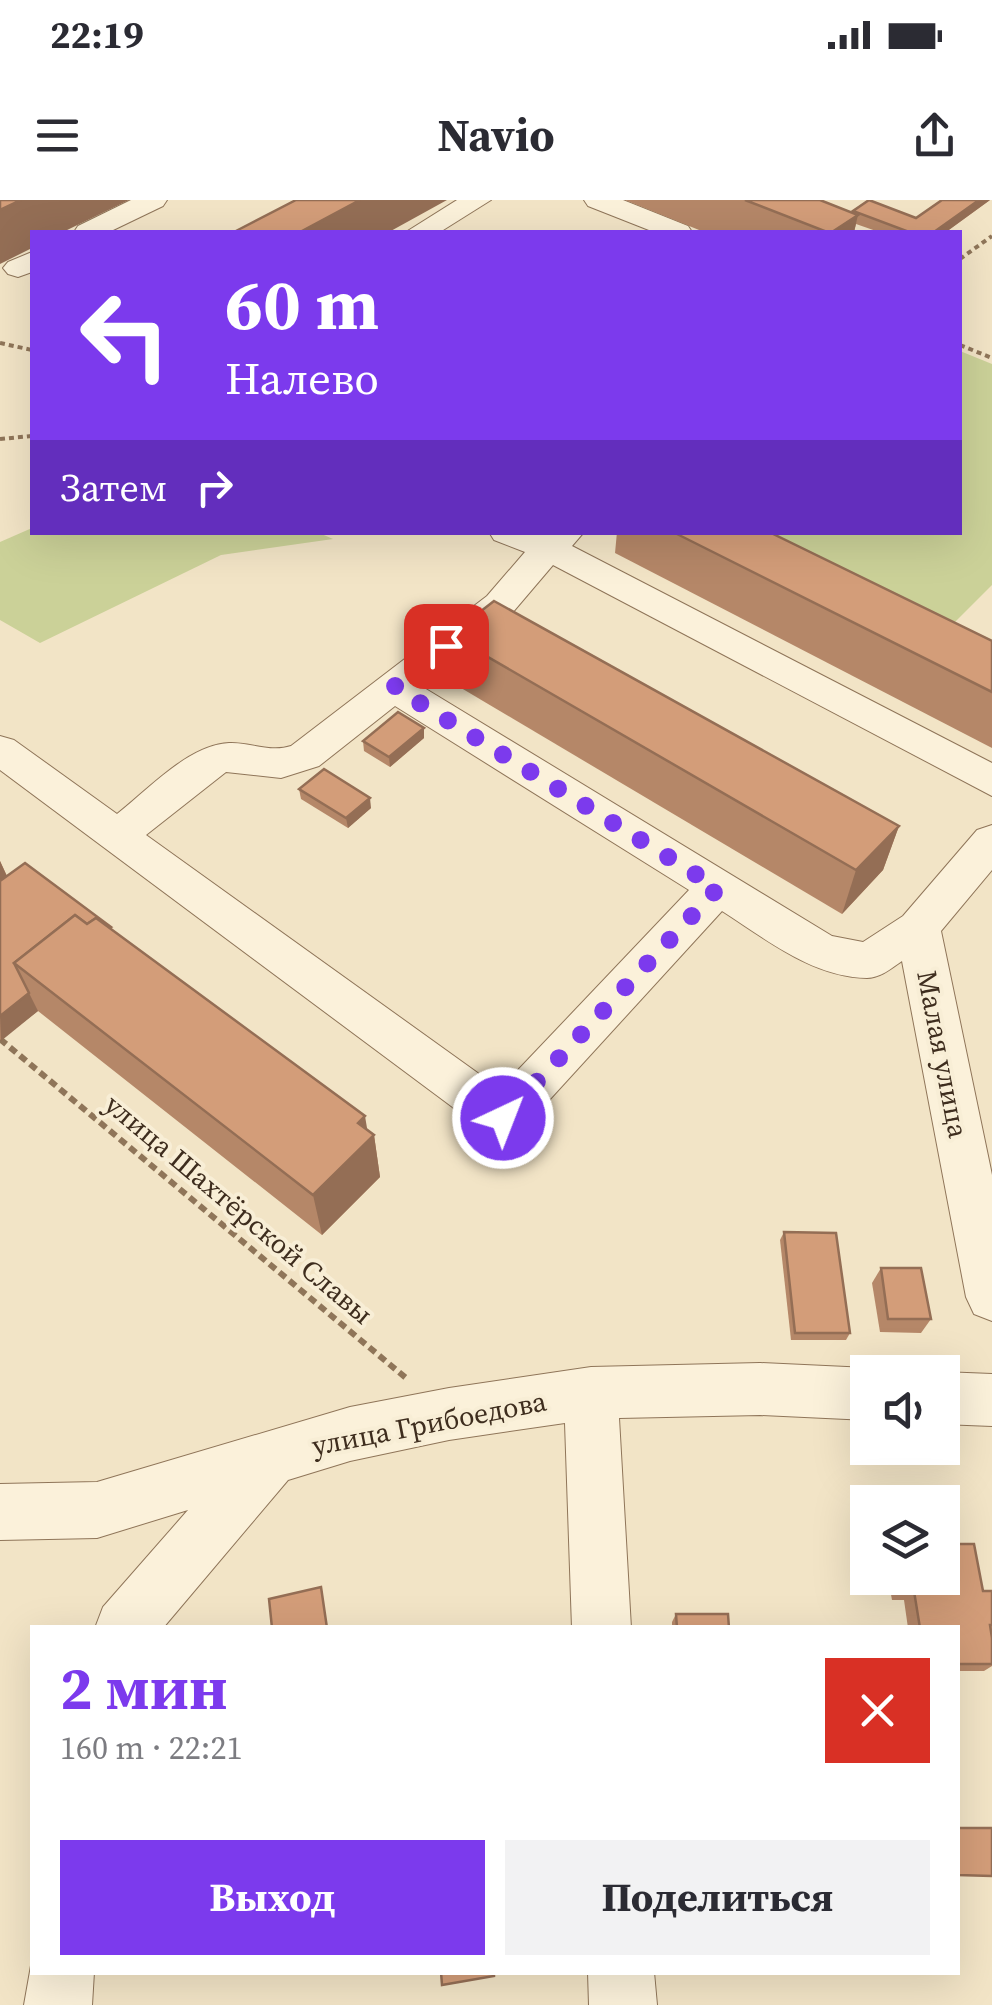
<!DOCTYPE html>
<html lang="ru">
<head>
<meta charset="utf-8">
<style>
	:root { --surface:#fff; --page:#f2f2f3; --text:#2b2b33; --muted:#7c7c81; --accent:#7c3aed }
	body { margin:0; font-family:"Source Serif 4",serif; background:var(--page); color:var(--text); height:100vh; display:flex; flex-direction:column; font-size:38px; white-space:nowrap }
	* { box-sizing:border-box; margin:0 }
	p { font-size:32px; color:var(--muted) }
	.icon { flex:none; width:55px; height:55px; fill:none; stroke:currentColor; stroke-width:2; stroke-linecap:round; stroke-linejoin:round }
	.map { position:relative; flex:1; overflow:hidden }
	.sheet { position:absolute; left:30px; top:1425px; width:930px; height:350px; display:flex; flex-direction:column; background:var(--surface); border-radius:0px; box-shadow:0 10px 40px #0002 }
	.sheet>* { flex:none }
	.banner { position:absolute; left:30px; top:30px; width:932px; height:305px; border-radius:0px; box-shadow:0 10px 40px #0002; background:#7c3aed; color:#fff; overflow:hidden }
	.fabs { position:absolute; left:850px; top:1155px; display:grid; gap:20px }
	.fabs a { display:grid; place-items:center; width:110px; height:110px; border-radius:0px; background:var(--surface); box-shadow:0 10px 40px #0002; font-size:50px }
	.pin { position:absolute; display:grid; place-items:center; width:85px; height:85px; color:#fff; margin:-42px; border-radius:20px; box-shadow:0 5px 15px #0006 }
	.me { position:absolute; width:110px; margin:-55px; rotate:43deg; stroke-linejoin:round; filter:drop-shadow(0 0 8px #0008) }
	.turn { display:flex; align-items:center; gap:35px; height:210px; padding:0 30px; font-size:45px }
	.turn .icon { width:130px; height:130px; stroke-width:2.5 }
	.turn b { display:block; font-size:70px; line-height:85px }
	.then { display:flex; align-items:center; height:95px; padding:0 30px; background:#0003; gap:20px; font-size:38px }
	.round { display:grid; place-items:center; flex:none; width:105px; height:105px; border-radius:0px; background:var(--page) }
	.head { display:flex; align-items:center; justify-content:space-between; height:170px; padding:0 30px }
	h1 { font-size:60px; font-weight:700; line-height:75px; color:var(--accent) }
	.action { display:flex; gap:20px; margin-top:auto; padding:20px 30px }
	.action a { flex:1; height:115px; border-radius:0px; background:var(--accent); color:#fff; font-size:40px; font-weight:700; line-height:115px; text-align:center }
	.action a+a { background:var(--page); color:var(--text) }
	.status { display:flex; justify-content:space-between; align-items:center; height:70px; padding:0 50px; background:var(--surface); direction:ltr }
	.status svg { height:28px; fill:currentColor }
	header { display:flex; justify-content:space-between; align-items:center; height:130px; padding:0 30px; background:var(--surface); font-size:45px; font-weight:700 }
	.map>svg:first-child { display:block }
	.green { fill:#cbd198 }
	.lines { fill:none; stroke-linecap:round; stroke-linejoin:round }
	.minor-casing { stroke:#8f7559; stroke-width:2 }
	.path-far1 { stroke:#8f7559; stroke-width:4; stroke-dasharray:5 4; stroke-linecap:butt }
	.path { stroke:#8f7559; stroke-width:6; stroke-dasharray:8 5; stroke-linecap:butt }
	.minor { fill:#fbf1da; fill-rule:evenodd }
	.wall { fill:#b58768 }
	.shaded-wall { fill:#946e55 }
	.building { fill:#d39d79; stroke:#946e55; stroke-width:2.5 }
	.route { stroke:#7c3aed; stroke-width:18; stroke-dasharray:0 32.4 }
	.labels { text-anchor:middle; stroke-width:8; stroke-linejoin:round; paint-order:stroke }
	.street-label { font-size:28px; fill:#3e2d1e; stroke:#f8eed6 }
</style>
</head>
<body>
<div class="status"><b>22:19</b><svg viewBox="0 0 49 12"><path d="M0 12V9h3v3zM5 12V6h3v6zM10 12V3h3v9zM15 12V0h3v12zM26 1h20v11H26zM47 4h2v5h-2z"/></svg></div>
<header><svg class="icon" aria-label="menu" viewBox="0 0 24 24"><path d="M4 6h16M4 12h16M4 18h16"/></svg>Navio<svg class="icon" aria-label="share" viewBox="0 0 24 24"><path d="M12 15V3M7 8l5-5 5 5M5 13v7h14v-7"/></svg></header>
<div class="map">
<svg width="992" height="1805" viewBox="0 0 992 1805">
	<rect width="100%" height="100%" fill="#f2e4c6"/>
	<g class="green">
		<path d="M960 151 992 164V385L955 422 771 333 960 332Z"/>
		<path d="M32 328V332H317L333 339 221 355 40 443 0 420V342Z"/>
	</g>
	<g class="lines">
		<g class="minor-casing">
			<g id="minor">
				<path d="M131 0H167L163 6 109 32H74L78 26Z"/>
				<path d="M457 0H491L440 32H406Z"/>
				<path d="M584 0H623L688 26 692 32H654L588 6Z"/>
				<path d="M32 52V72L18 77 8 74 3 68 8 62Z"/>
				<path d="M489 332H584L572 346 992 563V596L553 365 513 412 421 486 832 736 863 742 903 716 977 630 992 625V670L941 731 992 975V1121L974 1114 966 1097 902 761C892 768 880 778 867 778 812 777 766 739 722 711L520 932 503 938 486 932 0 570V536L14 540 117 614C148 590 188 545 229 543 250 542 270 553 291 546L487 396 525 352 494 340ZM395 506 689 690 500 889 146 635 226 572 281 578 319 566Z"/>
				<path d="M760 1163 868 1168 879 1172H868V1220L760 1215 619 1218 631 1428H572L565 1223 449 1240 350 1261 288 1280 163 1428H95L103 1407 188 1310 97 1338 0 1340V1284L97 1282 350 1207 449 1188 591 1167Z"/>
				<path d="M941 1172H942L992 1174V1226L942 1224Z"/>
				<path d="M32 1760V1772H94L92 1805H24Z"/>
				<path d="M588 1772H654L657 1805H589Z"/>
			</g>
		</g>
		<g class="path-far1">
			<path d="M960 59 992 36"/>
			<path d="M0 143 32 150"/>
			<path d="M960 145 992 158"/>
			<path d="M0 239 32 236"/>
		</g>
		<path class="path" d="M0 839 406 1178"/>
		<use href="#minor" class="minor"/>
	</g>
	<g class="wall">
		<path d="M625 0H820L852 12 853 11 916 18 990 0 946 32H879L856 24 854 32H704Z"/>
		<path d="M617 332H769L992 441V548L615 353Z"/>
		<path d="M450 435 899 626 883 670 842 714 451 482Z"/>
		<path d="M424 538 390 567 364 551 363 541Z"/>
		<path d="M299 589 371 608 348 628 301 599Z"/>
		<path d="M0 661 7 676 111 727 112 730 374 935 380 977 322 1035 38 811 0 840Z"/>
		<path d="M784 1032 850 1133 846 1140H791L780 1040Z"/>
		<path d="M881 1068 931 1119 921 1133 880 1132 872 1083Z"/>
		<path d="M888 1378H942L983 1391H992V1466L984 1471H958V1428H908L904 1400H892Z"/>
		<path d="M676 1414 729 1428H672V1422Z"/>
	</g>
	<g class="shaded-wall">
		<path d="M21 0H129L63 32H32V48L0 64V10Z"/>
		<path d="M360 0H447L389 32H300Z"/>
		<path d="M979 0H990L946 32H934Z"/>
		<path d="M858 15 854 32H832Z"/>
		<path d="M424 528V538L390 567 389 557Z"/>
		<path d="M370 598 371 608 348 628 346 618Z"/>
		<path d="M899 626 883 670 842 714 856 670Z"/>
		<path d="M0 661 10 683 0 707Z"/>
		<path d="M29 793 38 811 1 841 0 816Z"/>
		<path d="M365 916 369 940 374 935 380 977 322 1035 313 995 358 923Z"/>
	</g>
	<g class="building">
		<path d="M0 0H21L0 10Z"/>
		<path d="M296 0H360L300 32H234Z"/>
		<path d="M745 0H820L858 15 832 32H827Z"/>
		<path d="M869 0 916 18 942 0H979L934 32H909L853 11Z"/>
		<path d="M673 332H769L992 441V492Z"/>
		<path d="M494 401 899 626 856 670 450 435Z"/>
		<path d="M398 512 424 528 389 557 363 541Z"/>
		<path d="M324 569 370 598 346 618 299 589Z"/>
		<path d="M25 663 111 727 109 728 96 718 87 724 75 715 14 763 29 793 0 816V681Z"/>
		<path d="M75 715 87 724 96 718 365 916 358 923 374 935 313 995 14 763Z"/>
		<path d="M784 1032 836 1033 850 1133H795Z"/>
		<path d="M881 1068H921L931 1119H888Z"/>
		<path d="M942 1344H974L983 1391H992V1425H990L992 1438V1464H958V1428H920L914 1391 902 1392 899 1378H942Z"/>
		<path d="M321 1387 327 1428H272L269 1399Z"/>
		<path d="M676 1414H728L729 1428H677Z"/>
		<path d="M958 1628H992V1676L958 1675Z"/>
		<path d="M441 1772H494V1776L442 1785Z"/>
	</g>
	<g class="lines">
		<path class="route" d="M446 446 394 487 718 688 503 918"/>
	</g>
	<g class="labels">
		<g class="street-label">
			<text transform="translate(943 854) rotate(79)" y="10">Малая улица</text>
			<text transform="translate(239 1009) rotate(40)" y="10">улица Шахтёрской Славы</text>
			<text transform="translate(429 1223) rotate(-11)" y="10">улица Грибоедова</text>
		</g>
	</g>
</svg>
<div class="fabs">
<a><svg class="icon" aria-label="sound" viewBox="0 0 24 24"><path d="M4 9h4l5-4v14l-5-4H4zM17 9q2 3 0 6"/></svg></a>
<a><svg class="icon" aria-label="layers" viewBox="0 0 24 24"><path d="M12 4l9 5-9 5-9-5zM3 14l9 5 9-5"/></svg></a>
</div>
<div class="pin" style="left:446px;top:446px;background:#d93025"><svg class="icon" aria-label="arrive" viewBox="0 0 24 24"><path d="M6 21V4h12l-3 4 3 4H6"/></svg></div>
<svg class="me" style="left:503px;top:918px" viewBox="-20 -20 40 40"><circle r="17" fill="#7c3aed" stroke="#fff" stroke-width="3"/><path d="M0-11L8 9 0 5-8 9z" fill="#fff"/></svg>
<div class="banner">
<div class="turn"><svg class="icon" aria-label="left" viewBox="0 0 24 24"><path d="M17 20v-9H6M10 6l-5 5 5 5"/></svg><div><b>60 m</b>Налево</div></div>
<div class="then">Затем<svg class="icon" aria-label="right" viewBox="0 0 24 24"><path d="M7 20v-9h11M14 6l5 5-5 5"/></svg></div>
</div>
<section class="sheet">
<div class="head"><div><h1>2 мин</h1><p>160 m · 22:21</p></div><a class="round" style="background:#d93025;color:#fff"><svg class="icon" aria-label="close" viewBox="0 0 24 24"><path d="M6 6l12 12M18 6L6 18"/></svg></a></div>
<div class="action"><a>Выход</a><a>Поделиться</a></div>
</section>
</div>
</body>
</html>
